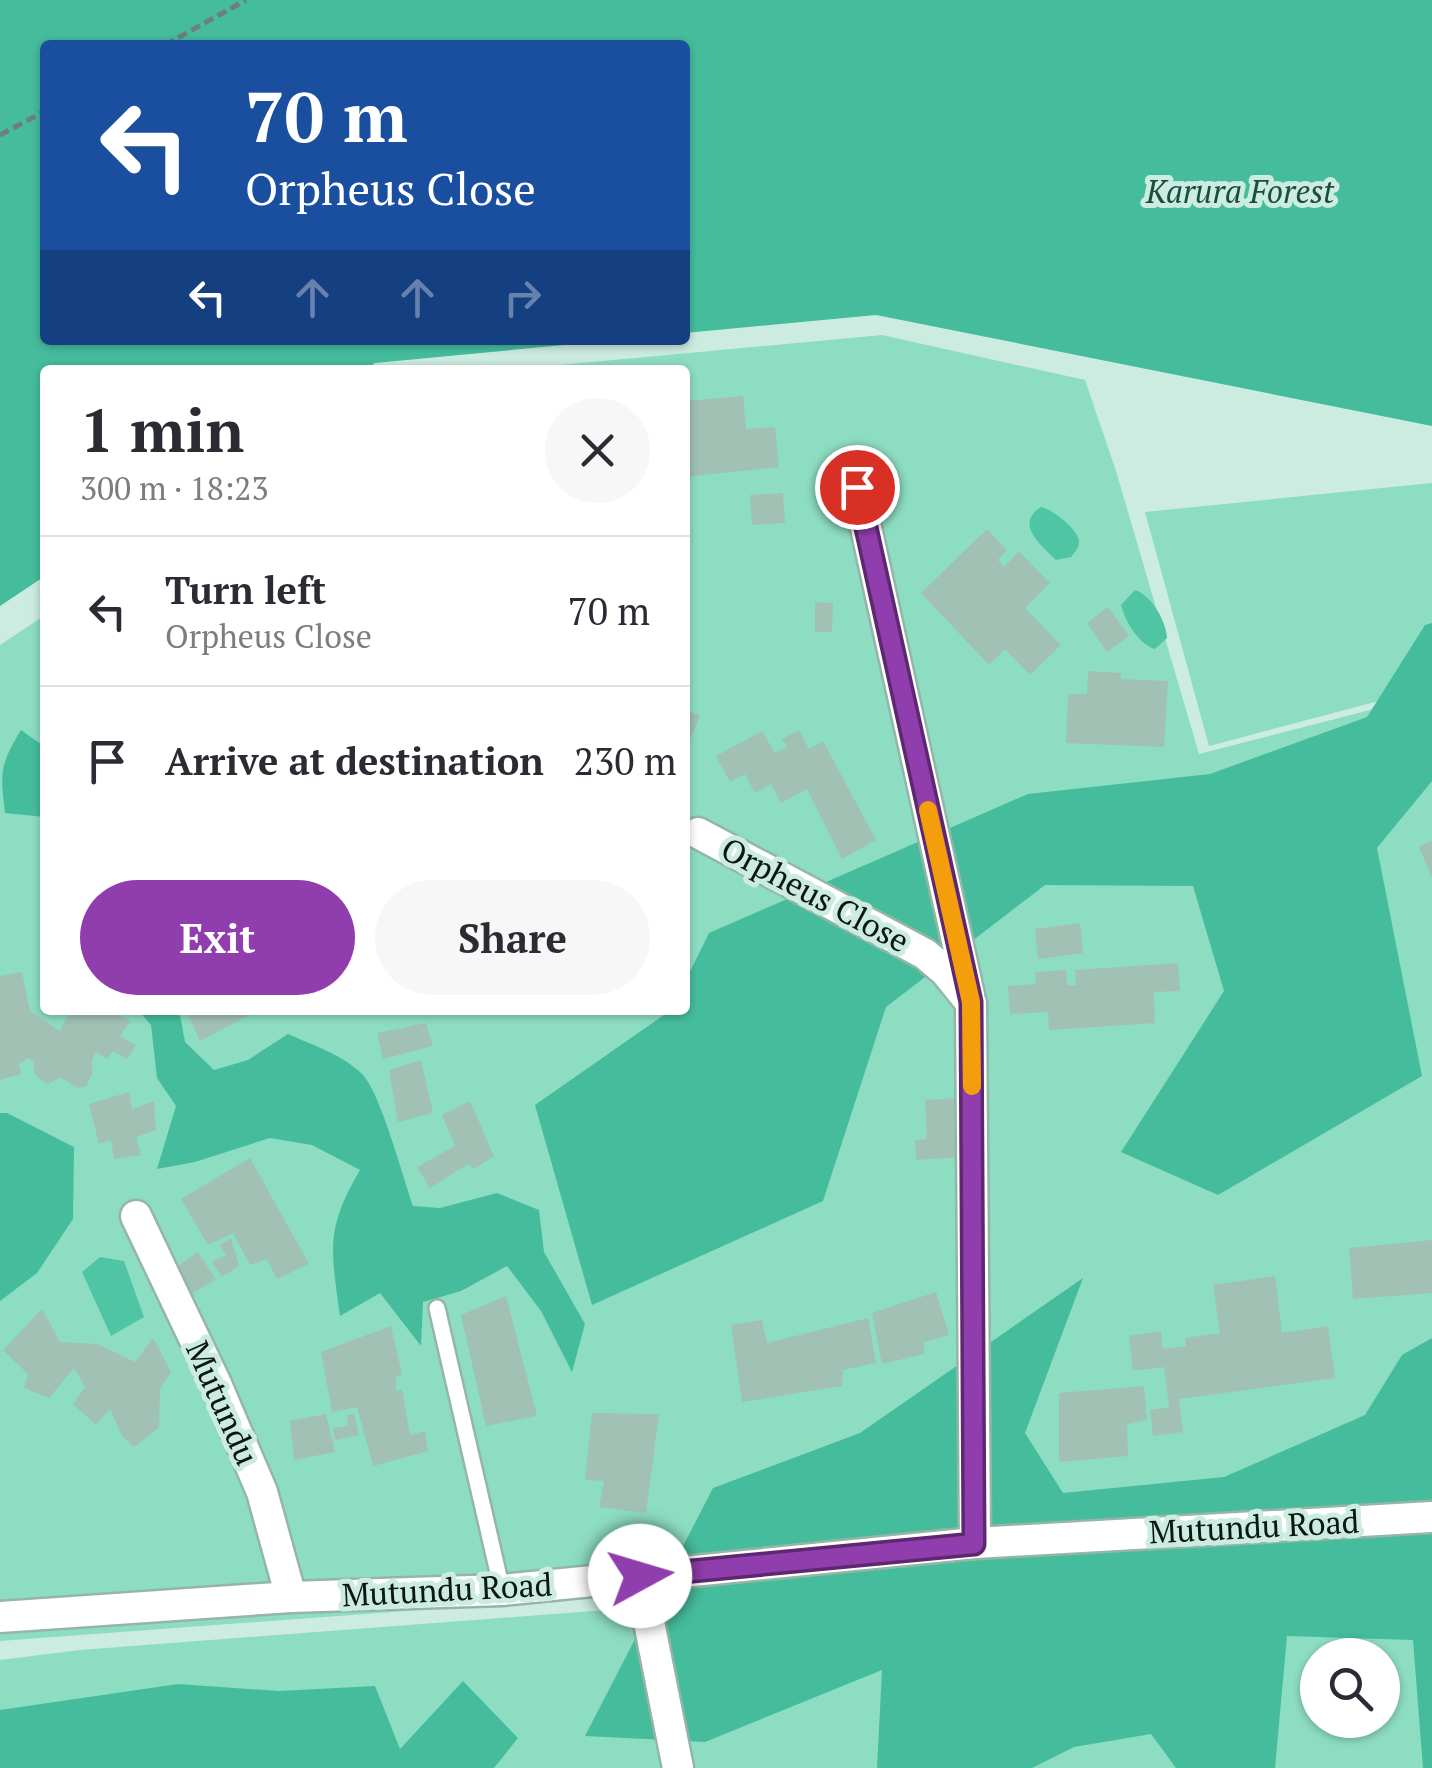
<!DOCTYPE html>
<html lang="en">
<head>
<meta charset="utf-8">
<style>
	:root { --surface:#fff; --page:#f7f7f7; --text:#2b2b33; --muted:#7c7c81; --line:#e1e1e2; --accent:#903ead }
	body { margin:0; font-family:"PT Serif",serif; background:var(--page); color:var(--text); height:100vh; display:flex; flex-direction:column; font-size:38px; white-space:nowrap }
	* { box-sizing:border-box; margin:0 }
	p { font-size:32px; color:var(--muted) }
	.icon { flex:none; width:55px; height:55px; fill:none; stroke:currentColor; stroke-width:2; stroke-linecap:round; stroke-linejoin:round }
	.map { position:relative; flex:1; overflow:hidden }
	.sheet { position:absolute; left:40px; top:365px; width:650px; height:650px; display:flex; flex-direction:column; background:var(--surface); border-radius:10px; box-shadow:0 2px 8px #0004 }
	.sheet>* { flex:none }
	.top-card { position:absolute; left:40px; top:40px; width:650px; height:305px; border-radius:10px; box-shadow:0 2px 8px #0004; background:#1a4fa0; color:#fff; overflow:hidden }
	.controls { position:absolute; left:1300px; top:1638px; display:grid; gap:20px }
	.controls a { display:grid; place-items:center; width:100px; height:100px; border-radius:50%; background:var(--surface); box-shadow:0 2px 8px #0004; font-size:50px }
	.pin { position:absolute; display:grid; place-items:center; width:85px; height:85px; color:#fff; margin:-42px; border:5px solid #fff; border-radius:50%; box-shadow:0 2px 10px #0007 }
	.me { position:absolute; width:110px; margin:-55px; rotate:84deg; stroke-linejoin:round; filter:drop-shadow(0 0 8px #0008) }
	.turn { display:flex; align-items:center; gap:35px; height:210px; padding:0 40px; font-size:45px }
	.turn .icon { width:130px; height:130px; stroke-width:2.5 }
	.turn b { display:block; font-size:70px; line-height:85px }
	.lanes { display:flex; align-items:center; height:95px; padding:0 40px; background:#0003; justify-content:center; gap:50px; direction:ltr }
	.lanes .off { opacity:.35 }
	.round { display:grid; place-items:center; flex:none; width:105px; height:105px; border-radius:52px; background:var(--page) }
	.head { display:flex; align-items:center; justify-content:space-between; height:170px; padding:0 40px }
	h1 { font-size:60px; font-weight:600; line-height:75px }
	.cta { display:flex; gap:20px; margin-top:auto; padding:20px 40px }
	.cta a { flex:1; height:115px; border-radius:60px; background:var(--accent); color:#fff; font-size:40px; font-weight:600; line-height:115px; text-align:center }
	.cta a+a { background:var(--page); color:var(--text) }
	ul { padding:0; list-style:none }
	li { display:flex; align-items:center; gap:30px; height:150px; padding:0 40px; border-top:2px solid var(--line) }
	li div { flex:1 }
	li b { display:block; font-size:38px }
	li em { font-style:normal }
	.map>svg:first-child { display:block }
	.green { fill:#8dddc3; fill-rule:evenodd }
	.forest { fill:#45bd9c }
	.water { fill:#4fc5a4 }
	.building { fill:#a1c1b5 }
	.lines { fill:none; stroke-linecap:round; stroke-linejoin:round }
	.lane-casing { stroke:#95b5a9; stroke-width:20 }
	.street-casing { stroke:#95b5a9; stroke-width:35 }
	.path { stroke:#6b8179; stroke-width:5; stroke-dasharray:10 5; stroke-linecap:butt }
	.lane { stroke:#fff; stroke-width:15 }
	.street { stroke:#fff; stroke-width:30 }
	.route-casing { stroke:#5e2870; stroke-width:25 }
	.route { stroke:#903ead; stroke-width:18 }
	.slow { stroke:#f59e0b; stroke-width:18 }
	.labels { text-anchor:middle; stroke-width:10; stroke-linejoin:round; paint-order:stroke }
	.park-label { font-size:32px; font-style:italic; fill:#1b4d3f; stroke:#ccece1 }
	.street-label { font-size:32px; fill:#0b1713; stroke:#ccece1 }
</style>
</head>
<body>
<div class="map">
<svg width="1432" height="1768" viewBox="0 0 1432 1768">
	<rect width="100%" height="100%" fill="#ccece1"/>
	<g class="green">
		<path d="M882 335 1085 380 1116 471 1199 754 1432 694V1535L0 1641V645L45 615V1010H685V370H505Z"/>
		<path d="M1432 483V687L1209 746 1145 512Z"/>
		<path d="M1432 1547V1768H0V1660L80 1650ZM1318 1655H1382V1720H1318Z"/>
	</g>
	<g class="forest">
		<path d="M0 0H1432V426L876 315 685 333V45H45V340H617L375 363 365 370H45V576L0 606Z"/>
		<path d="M1432 623V781L1377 848 1422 1076 1218 1195 1121 1152 1224 991 1193 886 1045 885 886 1007 823 1201 592 1305 535 1105 671 1010H685V982L709 933 1028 794 1210 774 1367 717 1425 625Z"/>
		<path d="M21 730 45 747V817L5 813C0 771 0 765 21 730Z"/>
		<path d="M138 1010H179L185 1042 214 1070 248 1060 288 1034C312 1045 344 1055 363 1075 381 1095 403 1177 413 1206L440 1208 497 1193 539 1210 544 1252 585 1324 572 1372 541 1311 507 1266 461 1291 423 1302 421 1346 380 1293 340 1316C331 1249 325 1230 360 1170L312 1145 270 1138 195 1162 157 1169 176 1106 157 1078 151 1025Z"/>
		<path d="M0 1113H7L74 1147 73 1219 37 1273 0 1301Z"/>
		<path d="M1083 1278 1025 1433 1063 1493 1224 1477 1365 1415 1402 1355 1432 1338V1768H1423L1413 1640 1287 1636 1275 1768H1176L1151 1734 1074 1747 1032 1768H877L882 1670 705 1742 585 1736 713 1488 860 1433Z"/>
		<path d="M463 1681 518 1738 494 1768H0V1710L178 1684 279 1691 375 1686 400 1749Z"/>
	</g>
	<g class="water">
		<path d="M1041 507C1053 510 1077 528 1079 541 1079 548 1075 552 1071 557L1056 560C1041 545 1014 524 1041 507Z"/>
		<path d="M1135 590C1152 596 1166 621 1167 638L1155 649C1139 645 1125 621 1121 605Z"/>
		<path d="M100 1257 124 1261 144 1317 111 1336 82 1272Z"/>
	</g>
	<g class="building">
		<path d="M743 396 746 429 775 427 779 467 685 477V401Z"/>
		<path d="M783 493 785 523 752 525 750 495Z"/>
		<path d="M987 529 1007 550 998 560 1004 567 1019 551 1050 583 1025 608 1061 645 1030 675 1005 649 989 665 921 593Z"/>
		<path d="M815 602 833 603 832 632H815Z"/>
		<path d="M1108 607 1129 636 1107 652 1087 623Z"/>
		<path d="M1088 671 1121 673V679L1168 681 1164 747 1066 743 1068 694H1087Z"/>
		<path d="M685 709 700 716 685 751Z"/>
		<path d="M799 730 809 749 823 741 876 840 842 859 807 789 781 803 771 784 755 793 745 774 730 782 716 756 762 731 775 753 787 747 782 739Z"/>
		<path d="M1432 840V878L1419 847Z"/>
		<path d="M1080 923 1083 953 1038 959 1035 929Z"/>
		<path d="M1178 963 1180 991 1154 992 1155 1023 1049 1030 1048 1012 1010 1014 1008 986 1036 984 1035 972 1066 970 1067 985H1076L1075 970Z"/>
		<path d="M22 972 30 1011 60 1031 71 1010H109L130 1021 120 1036 136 1045 127 1059 113 1051 107 1059 96 1052 92 1060V1075L86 1086 78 1088 61 1077 48 1084 40 1079 34 1072V1061L28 1058 19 1064 21 1074 0 1080V976Z"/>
		<path d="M186 1010H259L200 1041Z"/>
		<path d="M426 1023 433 1046 383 1059 377 1033Z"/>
		<path d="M421 1060 433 1113 398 1122 389 1070Z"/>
		<path d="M129 1092 132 1109 154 1101 156 1130 136 1137 141 1155 114 1159 111 1140 99 1144 89 1104Z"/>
		<path d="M958 1098 962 1157 916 1160 915 1140 927 1139 925 1100Z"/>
		<path d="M470 1101 494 1156 474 1169 468 1164 430 1188 417 1167 455 1146 442 1115Z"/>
		<path d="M250 1158 309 1264 277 1279 267 1259 250 1265 233 1233 208 1245 181 1199Z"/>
		<path d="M231 1238 239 1266 222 1277 212 1262 226 1255 219 1245Z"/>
		<path d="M1432 1240V1293L1353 1299 1349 1248Z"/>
		<path d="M198 1252 216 1279 185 1298 171 1271Z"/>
		<path d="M1275 1276 1282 1333 1328 1326 1335 1378 1179 1399 1183 1432 1153 1436 1150 1410 1169 1407 1164 1367 1133 1371 1129 1336 1161 1331 1163 1349 1186 1346 1185 1338 1220 1333 1213 1285Z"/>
		<path d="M936 1292 949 1335 924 1342V1354L882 1364 872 1313Z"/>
		<path d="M506 1296 537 1416 486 1426 461 1315Z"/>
		<path d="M42 1309 60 1342 98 1344 135 1362 153 1338 171 1372 160 1389 159 1428 134 1447 122 1436 110 1409 96 1425 73 1404 85 1387 74 1368 49 1398 24 1388 28 1374 3 1350Z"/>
		<path d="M868 1318 876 1363 843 1370 842 1386 742 1402 731 1325 762 1320 767 1343Z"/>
		<path d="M391 1326 402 1375 396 1376V1391L402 1389 410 1435 425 1431 428 1451 373 1466 357 1407 332 1412 321 1352Z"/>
		<path d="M1144 1386 1147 1420 1127 1424 1128 1456 1059 1462V1393Z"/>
		<path d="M592 1413 659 1414 646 1513 599 1507 604 1481 585 1480Z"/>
		<path d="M326 1414 335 1452 294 1460 290 1421Z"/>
		<path d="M354 1414 359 1435 335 1440 333 1428 348 1426 347 1415Z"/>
	</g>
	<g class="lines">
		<g class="lane-casing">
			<path id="lane" d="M437 1308 502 1590"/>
		</g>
		<g class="street-casing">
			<g id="street">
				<path d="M857 487 969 995"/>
				<path d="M698 833 925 954 945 971 971 1003 975 1543"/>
				<path d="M136 1216 216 1384 262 1492 291 1597"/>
				<path d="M640 1577 678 1768"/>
				<path d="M0 1617 291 1597 502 1590 975 1543 1432 1517"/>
			</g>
		</g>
		<g class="path">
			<path d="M165 45 246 0"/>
			<path d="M0 135 45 111"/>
		</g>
		<use href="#lane" class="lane"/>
		<use href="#street" class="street"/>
	</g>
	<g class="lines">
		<g class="route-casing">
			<path id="route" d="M640 1576 974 1544 971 1002 857 487"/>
		</g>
		<use href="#route" class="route"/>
		<path class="slow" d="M928 810 971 1002 972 1086"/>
	</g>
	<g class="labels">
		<g class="park-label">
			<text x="1240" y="203">Karura Forest</text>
		</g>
		<g class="street-label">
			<text transform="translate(815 895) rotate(28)" y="11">Orpheus Close</text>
			<text transform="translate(222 1403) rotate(66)" y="11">Mutundu</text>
			<text transform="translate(1254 1527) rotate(-3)" y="11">Mutundu Road</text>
			<text transform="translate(447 1590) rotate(-3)" y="11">Mutundu Road</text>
		</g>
	</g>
</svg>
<div class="controls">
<a><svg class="icon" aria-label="search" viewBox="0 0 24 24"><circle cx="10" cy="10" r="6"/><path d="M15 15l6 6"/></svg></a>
</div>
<div class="pin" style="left:857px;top:487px;background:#d93025"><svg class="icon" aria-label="arrive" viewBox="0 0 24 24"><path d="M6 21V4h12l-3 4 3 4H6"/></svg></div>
<svg class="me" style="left:640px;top:1576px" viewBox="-20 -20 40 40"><circle r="19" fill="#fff"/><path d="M0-13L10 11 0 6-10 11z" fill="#903ead"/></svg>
<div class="top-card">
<div class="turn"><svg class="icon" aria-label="left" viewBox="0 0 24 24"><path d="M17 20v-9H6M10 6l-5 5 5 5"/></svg><div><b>70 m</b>Orpheus Close</div></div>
<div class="lanes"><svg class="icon" aria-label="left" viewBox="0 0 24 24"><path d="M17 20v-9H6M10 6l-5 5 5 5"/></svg><svg class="icon off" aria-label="ahead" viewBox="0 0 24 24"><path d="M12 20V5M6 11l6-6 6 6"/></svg><svg class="icon off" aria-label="ahead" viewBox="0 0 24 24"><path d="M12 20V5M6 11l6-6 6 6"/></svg><svg class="icon off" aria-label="right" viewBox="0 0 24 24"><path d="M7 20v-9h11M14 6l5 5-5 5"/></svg></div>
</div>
<section class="sheet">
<div class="head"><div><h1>1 min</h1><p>300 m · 18:23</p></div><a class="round"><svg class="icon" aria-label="close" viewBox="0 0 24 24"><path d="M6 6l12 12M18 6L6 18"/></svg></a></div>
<ul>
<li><svg class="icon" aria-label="left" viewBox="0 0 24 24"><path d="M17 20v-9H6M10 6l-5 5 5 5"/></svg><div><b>Turn left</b><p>Orpheus Close</p></div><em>70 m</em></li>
<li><svg class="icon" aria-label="arrive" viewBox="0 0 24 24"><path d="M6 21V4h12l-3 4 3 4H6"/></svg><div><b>Arrive at destination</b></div><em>230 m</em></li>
</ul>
<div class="cta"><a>Exit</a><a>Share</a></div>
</section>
</div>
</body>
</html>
